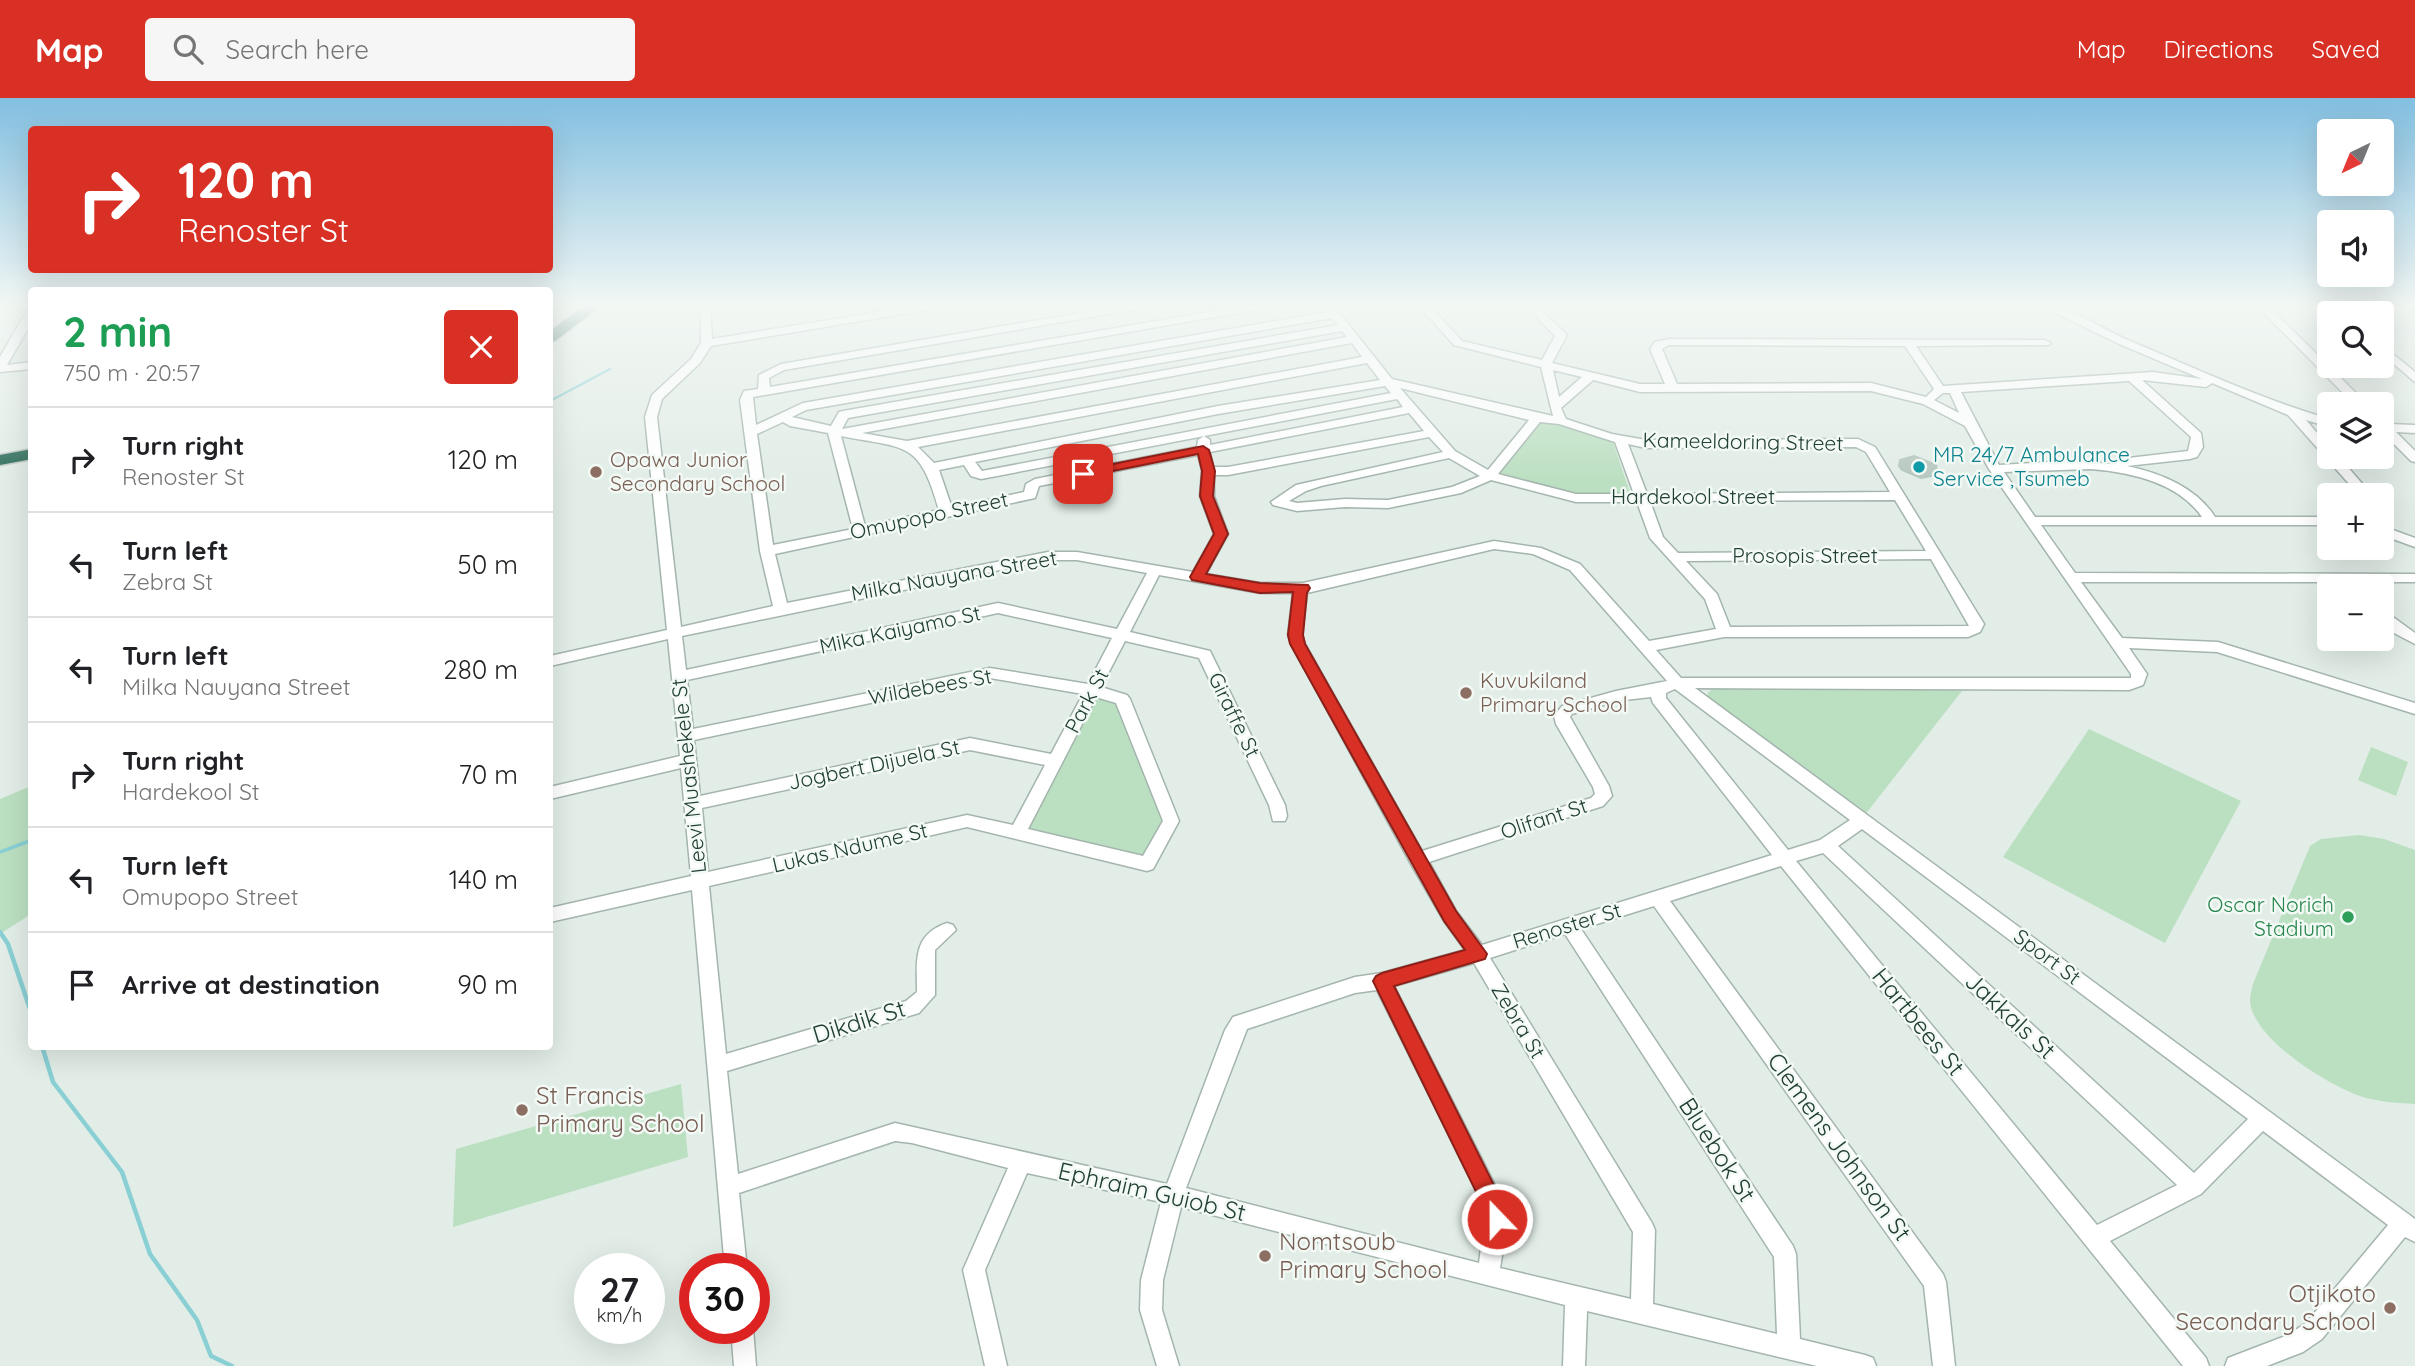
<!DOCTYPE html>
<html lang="en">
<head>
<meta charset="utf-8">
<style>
	:root { --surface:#fff; --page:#f6f6f6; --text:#202124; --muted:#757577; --line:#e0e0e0; --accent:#d93025 }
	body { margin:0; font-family:Quicksand,sans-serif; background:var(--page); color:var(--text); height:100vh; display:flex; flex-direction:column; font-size:26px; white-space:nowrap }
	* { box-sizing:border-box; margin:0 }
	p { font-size:23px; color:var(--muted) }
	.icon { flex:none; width:38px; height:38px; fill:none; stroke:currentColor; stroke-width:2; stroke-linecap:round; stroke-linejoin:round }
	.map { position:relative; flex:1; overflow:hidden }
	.drawer { position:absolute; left:28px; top:189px; width:525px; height:763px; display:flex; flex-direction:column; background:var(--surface); border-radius:7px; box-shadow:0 7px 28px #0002 }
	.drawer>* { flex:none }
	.guide { position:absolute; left:28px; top:28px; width:525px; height:147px; border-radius:7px; box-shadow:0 7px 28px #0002; background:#d93025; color:#fff; overflow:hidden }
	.needle { width:46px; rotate:223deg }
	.tools { position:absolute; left:2317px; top:21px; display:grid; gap:14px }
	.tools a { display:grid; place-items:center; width:77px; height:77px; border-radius:7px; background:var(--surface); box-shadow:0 7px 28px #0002; font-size:35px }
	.speed { position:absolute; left:574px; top:1155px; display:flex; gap:14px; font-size:35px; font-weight:700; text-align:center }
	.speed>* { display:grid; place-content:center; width:91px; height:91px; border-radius:50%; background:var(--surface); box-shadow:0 7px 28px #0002; line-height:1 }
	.speed small { font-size:18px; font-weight:400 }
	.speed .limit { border:10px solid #d22; background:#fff; color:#111 }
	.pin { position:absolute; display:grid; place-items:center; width:60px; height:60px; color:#fff; margin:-30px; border-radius:14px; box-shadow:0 4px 10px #0006 }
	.me { position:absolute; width:77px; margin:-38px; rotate:338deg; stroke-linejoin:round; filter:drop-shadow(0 0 5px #0008) }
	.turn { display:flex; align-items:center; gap:24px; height:147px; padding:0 35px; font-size:32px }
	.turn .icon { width:91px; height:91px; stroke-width:2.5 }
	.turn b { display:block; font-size:49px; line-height:60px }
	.round { display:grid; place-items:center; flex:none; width:74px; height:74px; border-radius:7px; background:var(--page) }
	.summary { display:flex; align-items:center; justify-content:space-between; height:119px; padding:0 35px }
	h1 { font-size:42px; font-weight:700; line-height:52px; color:#1e9e55 }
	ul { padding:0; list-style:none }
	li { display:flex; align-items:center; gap:21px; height:105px; padding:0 35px; border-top:2px solid var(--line) }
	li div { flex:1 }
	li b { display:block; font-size:26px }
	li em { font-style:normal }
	header { display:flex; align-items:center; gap:42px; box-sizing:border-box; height:98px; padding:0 35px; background:var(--accent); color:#fff }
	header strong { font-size:33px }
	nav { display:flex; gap:38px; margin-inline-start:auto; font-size:24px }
	.search { width:490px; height:63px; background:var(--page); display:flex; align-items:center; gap:18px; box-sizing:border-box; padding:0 24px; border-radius:7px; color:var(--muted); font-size:26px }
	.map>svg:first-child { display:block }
	.green { fill:#bbdfc1 }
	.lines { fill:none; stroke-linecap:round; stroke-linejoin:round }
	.stream-far2 { stroke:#89cfd4; stroke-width:2.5 }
	.stream-far1 { stroke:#89cfd4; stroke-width:3.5 }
	.stream { stroke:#89cfd4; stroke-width:4.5 }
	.building { fill:#b7c8c0; stroke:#b4c7bd; stroke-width:2 }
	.minor-casing { stroke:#a4b5ae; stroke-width:3 }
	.highway-casing { stroke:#c1c9c6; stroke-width:3 }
	.minor { fill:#fff; fill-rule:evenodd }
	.highway { fill:#2c6c59; fill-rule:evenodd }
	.route { fill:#d93025; stroke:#8d1f18; stroke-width:2 }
	.culture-dot { fill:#0f9aa8; stroke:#f3f9f5; stroke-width:2.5 }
	.education-dot { fill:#8d6e63; stroke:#f3f9f5; stroke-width:2.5 }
	.leisure-dot { fill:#2e9e5b; stroke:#f3f9f5; stroke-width:2.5 }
	.labels { text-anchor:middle; stroke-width:5; stroke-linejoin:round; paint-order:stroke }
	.street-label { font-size:21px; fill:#213f34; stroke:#f3f9f5 }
	.culture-label { font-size:21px; fill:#0d838f; stroke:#f3f9f5; text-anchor:start }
	.education-label { font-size:21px; fill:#785e54; stroke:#f3f9f5; text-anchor:start }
	.leisure-label { font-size:21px; fill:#27864d; stroke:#f3f9f5; text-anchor:end }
	.near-street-label { font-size:24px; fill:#213f34; stroke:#f3f9f5 }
	.near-education-label { font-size:24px; fill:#785e54; stroke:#f3f9f5; text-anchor:start }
</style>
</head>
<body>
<header>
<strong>Map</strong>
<div class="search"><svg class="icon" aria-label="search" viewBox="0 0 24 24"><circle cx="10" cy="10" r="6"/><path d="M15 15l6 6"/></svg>Search here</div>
<nav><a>Map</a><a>Directions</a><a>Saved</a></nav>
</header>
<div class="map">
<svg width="2415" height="1268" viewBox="0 0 2415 1268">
	<rect width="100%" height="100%" fill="#e2ede7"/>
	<g class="green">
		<path d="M1535 323 1558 324 1613 344 1630 395 1576 396 1493 373Z"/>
		<path d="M1965 589 1864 718 1707 600 1708 594 1715 590Z"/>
		<path d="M1092 592 1118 598 1171 723 1149 764 1018 734Z"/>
		<path d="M2089 631 2241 703 2165 845 2003 759Z"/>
		<path d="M2371 649 2408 664 2396 698 2358 682Z"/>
		<path d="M31 688V816L0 836V701Z"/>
		<path d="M2359 737 2384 741 2415 752V1006C2398 1005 2383 1004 2366 1000 2333 991 2251 941 2250 902 2250 897 2252 891 2253 886L2310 748 2321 741Z"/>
		<path d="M681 986 688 1059 453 1129 456 1051Z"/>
	</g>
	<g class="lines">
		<path class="stream-far2" d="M550 303 610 271"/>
		<path class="stream-far1" d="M0 754 32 742"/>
		<g class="stream">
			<path d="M0 834 8 846 32 917"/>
			<path d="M42 948 53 984 122 1074 150 1156 197 1222 211 1258 232 1268"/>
		</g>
	</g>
	<path class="building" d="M1914 358 1936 367 1937 377 1921 380 1902 372 1899 368 1900 362Z"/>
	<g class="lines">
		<g class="minor-casing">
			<g id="minor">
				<path d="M700 207H710L712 241 921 207H944L939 210 711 248 700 265 662 301 657 319 681 529 773 508 760 453 740 302 744 293 758 291 759 277 781 266 1127 207H1149L1144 210 784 272 769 280 770 289 1250 207H1272L1267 210 753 299 756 327 803 305 1328 214 1323 207H1333L1392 281 1553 318 1541 269 1454 247 1418 207H1429L1462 243 1542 262 1555 238 1525 207H1536L1567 237 1552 265 1640 286H1665L1650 251 1655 244 1669 241 2045 242 2051 245 2049 247 1916 248 1943 288 2153 274 2202 281 2117 245 2039 207C2065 205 2102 231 2128 242 2194 270 2261 301 2329 321V329L2306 322 2329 349V359H2339L2372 397H2359L2288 317 2212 285 2206 289 2142 282 2201 335 2203 349 2197 359 2190 361 2127 368C2160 375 2196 389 2215 419H2329V427H2041L2075 475 2415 476V484H2081L2122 540 2218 544 2415 605V616L2217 554 2129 550 2147 576 2143 587 2129 592 1695 590 2415 1121V1144L2405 1139 2322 1241 2303 1254 2267 1268H2225L2228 1260 2288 1237 2306 1225 2388 1127 2263 1033 2201 1096 2110 1143 2206 1260 2209 1268H2183L1781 768 1670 803 1943 1176 1946 1184 1955 1268H1933L1924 1188 1654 808 1581 831 1793 1148 1796 1156 1800 1241 1865 1257 1873 1260 1876 1268H1817L1587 1213 1585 1268H1563L1565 1207 1181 1109 1163 1182 1162 1212 1179 1268H1157L1140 1212 1141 1182 1161 1104 1027 1075 985 1172 1007 1268H985L963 1172 1008 1070 912 1045 895 1043 739 1095 747 1171H725L692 792 550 824V810L691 778 681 670 550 701V689L680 658 668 541 550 568V558L667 532 645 319 652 297 691 261 701 245ZM1332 220 1338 227 843 313 839 314 831 328 792 319 806 312ZM1342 233 1347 239 842 331 848 320ZM1352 245 1362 259 907 343 862 335ZM1669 247 1905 248 1934 291 1926 299 1871 285 1677 286 1662 251ZM1367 265 1380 282 1218 308 934 365 918 349ZM1553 272 1582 279 1559 299ZM1593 282 1640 294 1871 293 1923 306 1965 328 1989 371 2131 576V580H1681L1656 552 1724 539H1968L1980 534 1984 526 1875 349 1858 341 1646 342 1612 336 1566 321 1561 310ZM2129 283 2191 339 2188 353 2120 361 2114 366 2067 363 1999 367 1961 294ZM1385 288 1391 295 982 373 975 364 1218 316ZM1400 290 1529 322 1488 372 1455 353ZM1943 295H1950L1959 315 1934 302ZM1397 301 1403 309 1210 347V342L1204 338 1198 342 1197 349 1035 381 1026 386 1024 394 952 410 939 372 964 367 971 378 981 381ZM1409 315 1424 333 1228 369H1213L1210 354ZM783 324 790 328 828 335 853 431 773 447 757 336ZM1540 324 1559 326 1615 344 1634 396H1576L1498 376ZM841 338C907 351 919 342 939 412L865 428ZM1429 339 1443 354 1296 387 1271 404 1273 407 1297 413 1345 409 1388 410 1461 395 1491 382 1576 404H1637L1650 440 1705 501 1716 531 1649 543 1580 466 1541 450 1494 443 1303 485H1260L1206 476 1228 436 1214 398V377H1228ZM1628 346 1646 350 1856 349 1866 354 1890 394 1647 396ZM1198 357 1202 373 1200 398 1214 436 1193 474 1077 454H1048L787 505 775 456 1035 400 1039 388ZM1449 360 1480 378 1452 389 1388 402 1345 401 1297 405 1289 403 1306 393 1321 388ZM2090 371C2129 374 2178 384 2202 419H2035L2004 374ZM1895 402 1926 453 1678 455 1663 439 1650 403ZM1494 451 1533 456 1570 472 1667 583 1616 593 1562 608 1554 618 1556 626 1593 689 1595 696 1591 700 1422 753 1305 546 1302 537 1307 495ZM1931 461 1969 528 1730 529 1717 496 1686 463ZM1048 462H1077L1147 475 1117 531 998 505 686 572 682 538ZM1159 477 1260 495H1293L1288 537 1291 546 1411 766 1444 823 1465 852 1382 875 1355 879 1233 919 1225 932 1167 1086 895 1025 738 1076 727 973 919 915 935 897V852L956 832 953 827 947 825C912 837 917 863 917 894L906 903 726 956 709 788 967 729 1147 773 1153 771 1179 723 1130 601 1127 597 1101 589 1125 543 1199 560 1269 707 1273 723H1285L1287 718 1285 707 1210 553 1130 534ZM998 515 1112 540 1088 586 990 570 693 631 687 582ZM990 580 1083 596 1051 656 970 640 700 698 694 642ZM1675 591 1850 722 1820 742 1788 752 1666 600V595ZM1096 599 1116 605 1163 723 1143 758 1028 731ZM1651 599 1653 605 1772 757 1482 847 1456 813 1429 764 1603 708 1612 698 1609 688 1570 619 1572 616 1616 603ZM970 652 1045 667 1013 727 967 717 708 774 702 710ZM1862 731 2248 1021 2194 1075 1838 748ZM1823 755 2177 1087 2097 1127 1796 763ZM1565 836 1774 1159 1777 1236 1653 1206 1655 1132 1652 1125 1490 860ZM1474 865 1633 1134 1631 1201 1500 1170 1508 1121 1507 1111 1394 888ZM1377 892 1486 1112 1479 1165 1186 1090 1247 931 1355 895Z"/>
				<path d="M2256 207H2267L2367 306H2354Z"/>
				<path d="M2326 207H2338L2348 215H2335Z"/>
				<path d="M2406 207H2415V213Z"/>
				<path d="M32 211V224L7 267 32 264V271L0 274V259L26 214Z"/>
				<path d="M2382 247 2415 274V284L2382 256Z"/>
				<path d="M2382 323 2388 326 2415 327V335L2396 334 2415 353V364L2411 363 2382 334Z"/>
				<path d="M2382 428 2415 440V449L2382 437Z"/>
				<path d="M2382 511 2415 535V546L2394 535 2382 524Z"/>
				<path d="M731 1230H753L756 1268H734Z"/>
			</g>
		</g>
		<g class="highway-casing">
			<g id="highway">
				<path d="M586 207H602L555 243 550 244V233Z"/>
				<path d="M32 351V361L0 367V357Z"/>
			</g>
		</g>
		<use href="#minor" class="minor"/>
		<use href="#highway" class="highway"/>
	</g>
	<linearGradient id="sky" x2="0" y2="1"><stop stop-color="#82bfe0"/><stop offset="0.54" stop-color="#f2f7f4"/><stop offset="1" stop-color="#f2f7f4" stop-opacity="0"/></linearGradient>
	<rect width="2415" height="384" fill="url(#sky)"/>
	<path class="route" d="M1203 348 1209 352 1215 373 1213 398 1228 436 1206 476 1260 485 1308 487 1310 490 1307 495 1303 537 1305 546 1456 813 1487 856 1485 861 1478 863 1394 888 1506 1111 1508 1121 1505 1128 1497 1131 1489 1128 1485 1112 1373 883 1376 878 1382 875 1465 852 1444 823 1290 546 1288 537 1293 494 1260 495 1192 482 1190 479 1214 436 1200 398 1202 373 1198 356 1083 379 1076 376 1083 372Z"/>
	<circle class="culture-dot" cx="1919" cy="369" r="7"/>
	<g class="education-dot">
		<circle cx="596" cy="374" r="7"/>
		<circle cx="1466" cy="595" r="7"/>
		<circle cx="522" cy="1012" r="7"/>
		<circle cx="1265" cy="1158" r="7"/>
		<circle cx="2390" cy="1210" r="7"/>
	</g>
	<circle class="leisure-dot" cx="2348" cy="819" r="7"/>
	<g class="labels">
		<g class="street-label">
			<text transform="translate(1743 344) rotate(1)" y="7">Kameeldoring Street</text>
			<text x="1693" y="406">Hardekool Street</text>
			<text transform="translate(929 418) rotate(-12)" y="7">Omupopo Street</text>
			<text x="1805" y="465">Prosopis Street</text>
			<text transform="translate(954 478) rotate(-10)" y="7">Milka Nauyana Street</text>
			<text transform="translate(900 532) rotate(-12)" y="7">Mika Kaiyamo St</text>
			<text transform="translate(930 589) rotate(-10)" y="7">Wildebees St</text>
			<text transform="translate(1087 603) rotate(-62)" y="7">Park St</text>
			<text transform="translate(1234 617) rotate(64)" y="7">Giraffe St</text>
			<text transform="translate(874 667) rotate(-12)" y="7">Jogbert Dijuela St</text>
			<text transform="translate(689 678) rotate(-96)" y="7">Leevi Muashekele St</text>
			<text transform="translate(1544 721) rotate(-18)" y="7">Olifant St</text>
			<text transform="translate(850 750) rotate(-13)" y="7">Lukas Ndume St</text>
			<text transform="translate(1567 828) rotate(-17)" y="7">Renoster St</text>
			<text transform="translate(2047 859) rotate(37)" y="7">Sport St</text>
			<text transform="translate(1518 923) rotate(59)" y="7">Zebra St</text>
		</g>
		<g class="culture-label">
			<text x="1933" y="364">MR 24/7 Ambulance<tspan x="1933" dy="24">Service ,Tsumeb</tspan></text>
		</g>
		<g class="education-label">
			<text x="610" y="369">Opawa Junior<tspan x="610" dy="24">Secondary School</tspan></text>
			<text x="1480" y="590">Kuvukiland<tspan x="1480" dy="24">Primary School</tspan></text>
		</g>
		<g class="leisure-label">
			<text x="2334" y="814">Oscar Norich<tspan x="2334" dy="24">Stadium</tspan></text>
		</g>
		<g class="near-street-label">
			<text transform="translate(2010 918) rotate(43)" y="8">Jakkals St</text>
			<text transform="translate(859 924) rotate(-17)" y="8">Dikdik St</text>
			<text transform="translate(1918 924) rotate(51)" y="8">Hartbees St</text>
			<text transform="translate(1839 1049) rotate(54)" y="8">Clemens Johnson St</text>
			<text transform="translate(1717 1052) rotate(57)" y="8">Bluebok St</text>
			<text transform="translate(1152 1094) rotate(13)" y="8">Ephraim Guiob St</text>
		</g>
		<g class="near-education-label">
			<text x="536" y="1006">St Francis<tspan x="536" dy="28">Primary School</tspan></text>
			<text x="1279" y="1152">Nomtsoub<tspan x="1279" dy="28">Primary School</tspan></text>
			<text x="2376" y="1204" text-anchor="end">Otjikoto<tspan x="2376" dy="28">Secondary School</tspan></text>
		</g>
	</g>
</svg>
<div class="tools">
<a><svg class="needle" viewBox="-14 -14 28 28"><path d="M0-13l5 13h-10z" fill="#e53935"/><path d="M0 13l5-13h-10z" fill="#757577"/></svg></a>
<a><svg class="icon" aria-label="sound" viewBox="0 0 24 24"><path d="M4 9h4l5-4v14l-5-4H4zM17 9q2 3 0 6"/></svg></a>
<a><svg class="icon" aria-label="search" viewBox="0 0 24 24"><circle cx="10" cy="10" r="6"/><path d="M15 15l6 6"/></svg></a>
<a><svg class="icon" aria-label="layers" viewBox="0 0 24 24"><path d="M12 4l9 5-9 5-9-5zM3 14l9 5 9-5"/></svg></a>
<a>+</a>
<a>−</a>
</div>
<div class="speed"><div>27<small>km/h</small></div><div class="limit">30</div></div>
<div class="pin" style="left:1083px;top:376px;background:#d93025"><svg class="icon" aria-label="arrive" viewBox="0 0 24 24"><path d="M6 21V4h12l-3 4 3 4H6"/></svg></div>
<svg class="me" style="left:1497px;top:1121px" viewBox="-20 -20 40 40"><circle r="17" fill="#d93025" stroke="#fff" stroke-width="3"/><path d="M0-11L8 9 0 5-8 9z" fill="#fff"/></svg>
<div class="guide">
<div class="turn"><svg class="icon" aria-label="right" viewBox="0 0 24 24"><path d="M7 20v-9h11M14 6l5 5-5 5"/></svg><div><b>120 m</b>Renoster St</div></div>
</div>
<section class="drawer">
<div class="summary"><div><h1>2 min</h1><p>750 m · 20:57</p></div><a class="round" style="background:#d93025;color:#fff"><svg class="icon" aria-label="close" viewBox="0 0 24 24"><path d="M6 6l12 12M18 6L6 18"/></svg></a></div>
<ul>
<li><svg class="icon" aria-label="right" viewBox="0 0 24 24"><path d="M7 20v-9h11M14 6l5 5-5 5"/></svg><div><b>Turn right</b><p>Renoster St</p></div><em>120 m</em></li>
<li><svg class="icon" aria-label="left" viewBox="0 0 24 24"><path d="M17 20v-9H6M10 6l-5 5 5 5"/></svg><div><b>Turn left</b><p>Zebra St</p></div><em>50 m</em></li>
<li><svg class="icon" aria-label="left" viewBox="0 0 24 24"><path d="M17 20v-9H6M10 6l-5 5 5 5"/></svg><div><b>Turn left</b><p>Milka Nauyana Street</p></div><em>280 m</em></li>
<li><svg class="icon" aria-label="right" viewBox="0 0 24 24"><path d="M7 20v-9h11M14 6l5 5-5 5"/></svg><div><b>Turn right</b><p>Hardekool St</p></div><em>70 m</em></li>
<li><svg class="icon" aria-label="left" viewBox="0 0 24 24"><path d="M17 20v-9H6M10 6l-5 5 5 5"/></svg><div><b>Turn left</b><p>Omupopo Street</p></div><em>140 m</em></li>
<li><svg class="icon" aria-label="arrive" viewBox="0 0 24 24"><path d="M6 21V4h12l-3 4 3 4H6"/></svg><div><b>Arrive at destination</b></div><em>90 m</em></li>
</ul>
</section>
</div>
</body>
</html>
